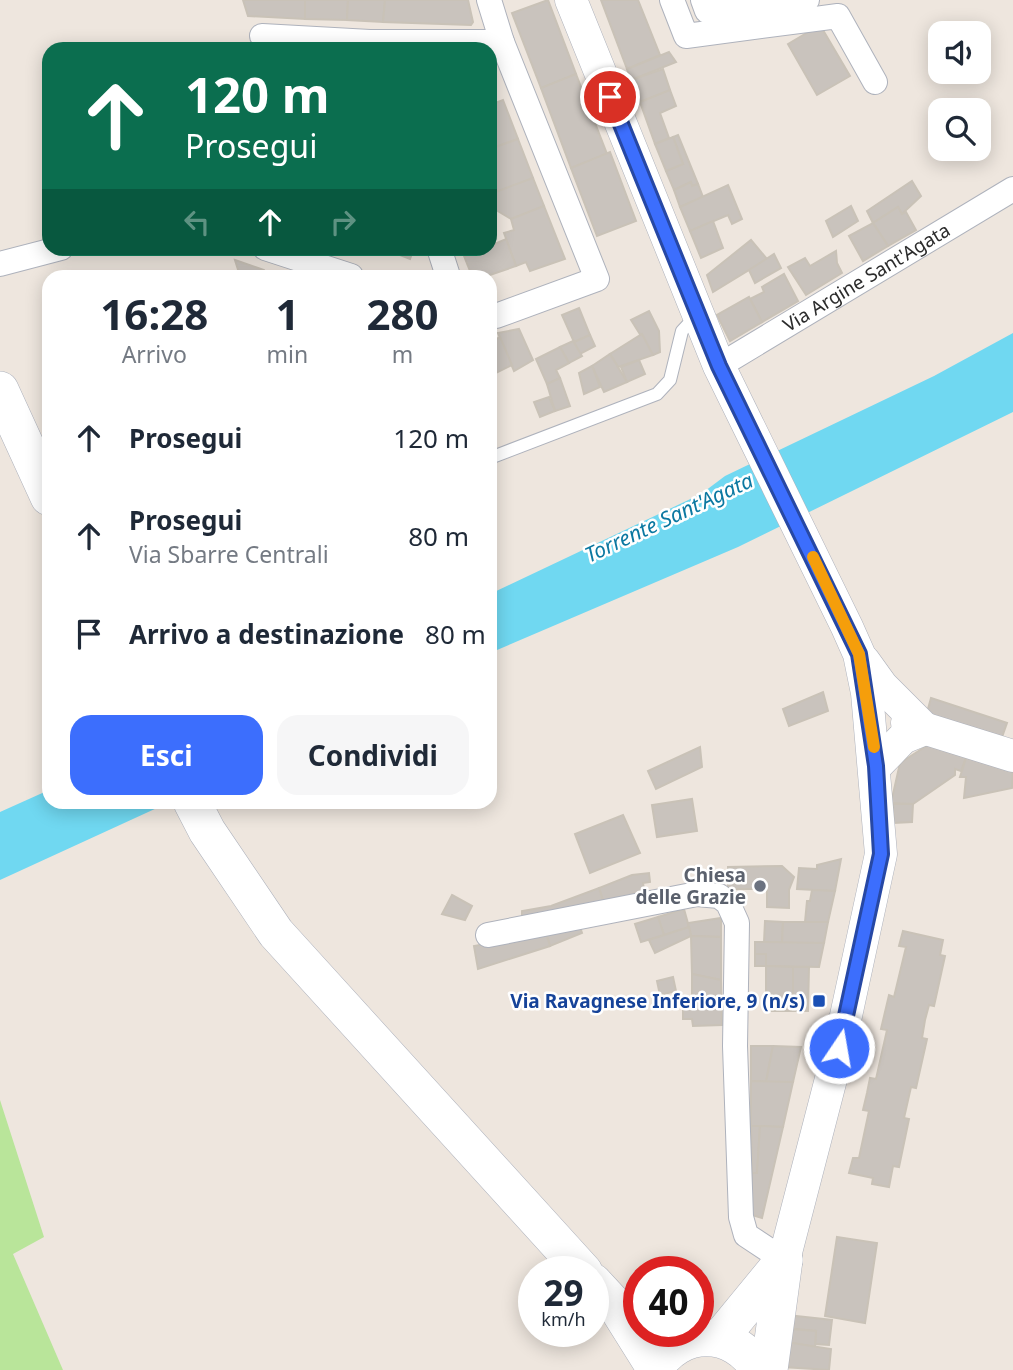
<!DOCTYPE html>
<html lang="it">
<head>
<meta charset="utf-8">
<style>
	:root { --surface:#fff; --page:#f6f6f7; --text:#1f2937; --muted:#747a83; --accent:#3c6efd }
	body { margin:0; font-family:"Noto Sans",sans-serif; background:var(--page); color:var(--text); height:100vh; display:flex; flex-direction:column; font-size:26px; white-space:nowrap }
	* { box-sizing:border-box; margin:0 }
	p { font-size:23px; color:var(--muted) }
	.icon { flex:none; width:38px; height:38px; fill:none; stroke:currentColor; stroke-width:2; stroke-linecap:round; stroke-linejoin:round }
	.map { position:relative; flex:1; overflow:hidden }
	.details { position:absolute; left:42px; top:270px; width:455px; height:539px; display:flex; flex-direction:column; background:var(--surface); border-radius:21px; box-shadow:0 4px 18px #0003 }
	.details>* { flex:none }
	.banner { position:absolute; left:42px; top:42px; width:455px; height:214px; border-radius:21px; box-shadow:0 4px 18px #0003; background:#0b6e4f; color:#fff; overflow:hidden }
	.controls { position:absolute; left:928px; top:21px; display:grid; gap:14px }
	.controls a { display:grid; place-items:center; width:63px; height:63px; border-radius:14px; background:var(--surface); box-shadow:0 4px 18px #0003; font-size:35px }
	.speed { position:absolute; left:518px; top:1256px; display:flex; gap:14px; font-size:35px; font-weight:700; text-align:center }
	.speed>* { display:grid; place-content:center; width:91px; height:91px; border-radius:50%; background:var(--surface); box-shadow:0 4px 18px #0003; line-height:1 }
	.speed small { font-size:18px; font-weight:400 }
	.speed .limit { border:10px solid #d22; background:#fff; color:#111 }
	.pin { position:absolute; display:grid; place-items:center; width:60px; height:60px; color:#fff; margin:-30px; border:4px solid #fff; border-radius:50%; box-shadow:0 2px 7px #0007 }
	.me { position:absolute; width:77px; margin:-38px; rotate:12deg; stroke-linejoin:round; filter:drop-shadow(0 0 5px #0008) }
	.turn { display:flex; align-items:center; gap:24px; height:147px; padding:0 28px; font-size:32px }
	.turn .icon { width:91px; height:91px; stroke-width:2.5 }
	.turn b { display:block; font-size:49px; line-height:60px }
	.lanes { display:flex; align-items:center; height:66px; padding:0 28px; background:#0003; justify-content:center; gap:35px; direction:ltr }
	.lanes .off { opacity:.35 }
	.eta { display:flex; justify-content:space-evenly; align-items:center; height:119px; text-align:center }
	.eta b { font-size:42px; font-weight:700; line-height:49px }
	.primary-button { display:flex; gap:14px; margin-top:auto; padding:14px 28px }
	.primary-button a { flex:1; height:80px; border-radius:21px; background:var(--accent); color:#fff; font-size:28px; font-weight:700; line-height:80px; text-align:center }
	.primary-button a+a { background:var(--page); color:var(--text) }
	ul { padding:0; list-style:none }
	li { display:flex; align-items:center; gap:21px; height:98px; padding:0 28px }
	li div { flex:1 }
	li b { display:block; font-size:26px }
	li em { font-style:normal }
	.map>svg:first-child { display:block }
	.green { fill:#b9e59a }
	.water { fill:#70d8f1 }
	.building { fill:#c9c3bd; stroke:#c9c2b7; stroke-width:2 }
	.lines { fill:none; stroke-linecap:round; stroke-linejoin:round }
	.service-casing { stroke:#aeb2bc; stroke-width:14 }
	.minor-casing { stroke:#aeb2bc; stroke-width:26 }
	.tertiary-casing { stroke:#aeb2bc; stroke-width:33 }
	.secondary-casing { stroke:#aeb2bc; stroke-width:38 }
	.service { stroke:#fff; stroke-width:12 }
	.minor { stroke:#fff; stroke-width:24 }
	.tertiary { stroke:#fff; stroke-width:32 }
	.secondary { stroke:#fff; stroke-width:37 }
	.route-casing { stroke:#2748a4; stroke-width:18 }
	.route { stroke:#3c6efd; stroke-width:12 }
	.slow { stroke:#f59e0b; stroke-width:12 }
	.worship-dot { fill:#6b7280; stroke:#fff; stroke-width:2.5 }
	.transit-dot { fill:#1a4fb4; stroke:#fff; stroke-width:2.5 }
	.labels { text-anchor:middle; stroke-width:5; stroke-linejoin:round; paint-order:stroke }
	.street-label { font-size:19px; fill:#2c2c2c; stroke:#fff }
	.worship-label { font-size:19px; font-weight:bold; fill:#5b616d; stroke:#fff; text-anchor:end }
	.transit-label { font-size:19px; font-weight:bold; fill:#164399; stroke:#fff; text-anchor:end }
	.water-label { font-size:21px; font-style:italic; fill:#0b78a1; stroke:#fff }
</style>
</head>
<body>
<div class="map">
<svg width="1013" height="1370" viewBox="0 0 1013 1370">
	<rect width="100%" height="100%" fill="#eee6de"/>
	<path class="green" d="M0 1100 44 1237 13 1254 63 1370H0Z"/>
	<g class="water">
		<path d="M1013 333V412L738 547 490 653V594L701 494 725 476 934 376Z"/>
		<path d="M49 790V802H170L0 880V812Z"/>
	</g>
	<g class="building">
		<path d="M243 0H305V19L248 16Z"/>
		<path d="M305 0H348L347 20 305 19Z"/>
		<path d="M348 0H385L383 22 347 20Z"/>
		<path d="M385 0H468L473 22 471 25 383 22Z"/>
		<path d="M548 0 576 74 541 88 512 13Z"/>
		<path d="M601 0H638L660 55 627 69Z"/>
		<path d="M820 25 850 76 817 95 788 44Z"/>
		<path d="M669 52 676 62 631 80 627 69Z"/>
		<path d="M663 69 670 90 640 102 631 80Z"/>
		<path d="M576 74 607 154 571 168 541 88Z"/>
		<path d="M670 90 676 106 660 113 669 138 655 144 640 102Z"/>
		<path d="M503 100 518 139 490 149V105Z"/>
		<path d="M678 135 698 184 692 186 691 182 674 190 666 171 683 164 673 137Z"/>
		<path d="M673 137 683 164 666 171 655 144Z"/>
		<path d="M518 139 533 178 490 195V178L494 176 490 149Z"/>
		<path d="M610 152 636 221 597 236 571 168Z"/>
		<path d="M533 178 544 206 511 219 496 210 492 211 494 215 490 219V194Z"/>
		<path d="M912 181 921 196 902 214 898 207 873 223 867 211Z"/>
		<path d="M691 182 692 186 698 184 703 197 680 207 674 190Z"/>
		<path d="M728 185 742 219 732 224 728 215 690 231 680 207Z"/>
		<path d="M544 206 565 259 530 271 526 262 516 266 504 233 514 230 511 219Z"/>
		<path d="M851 206 858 221 833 237 826 221Z"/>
		<path d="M898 207 902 214 906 212 916 230 888 246 873 223Z"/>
		<path d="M713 221 723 248 701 258 690 231Z"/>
		<path d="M873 223 888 246 863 261 849 236Z"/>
		<path d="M506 239 516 266 487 276H472L464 256 490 248V246Z"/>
		<path d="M751 240 767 259 713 292 707 275Z"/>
		<path d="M382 248H414L410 259Z"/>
		<path d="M836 251 837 263 842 273 806 295 788 267 805 258 810 266Z"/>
		<path d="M774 254 781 268 755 283 749 270Z"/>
		<path d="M235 260 264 270 266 276H240Z"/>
		<path d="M784 274 798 301 762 322 750 299 764 292 762 287Z"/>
		<path d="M749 297 762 322 730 341 717 315Z"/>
		<path d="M579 308 590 335 574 342 562 315Z"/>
		<path d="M649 311 659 331 660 352 653 355 631 320Z"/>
		<path d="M519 329 533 360 514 371 498 333Z"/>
		<path d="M642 334 653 355 618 367 610 354Z"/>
		<path d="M590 335 595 346 580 354 574 342Z"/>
		<path d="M500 337 512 365 490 376V342Z"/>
		<path d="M573 341 582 356 569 363 560 347Z"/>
		<path d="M560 347 569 363 556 370 560 378 547 384 536 359Z"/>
		<path d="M610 354 627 382 604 392 592 366Z"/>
		<path d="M639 360 645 374 627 382 621 367Z"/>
		<path d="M592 366 600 387 584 394 579 373Z"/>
		<path d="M560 378 570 406 555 411 547 384Z"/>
		<path d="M549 397 555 411 540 417 534 402Z"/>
		<path d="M823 692 828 711 789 726 783 709Z"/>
		<path d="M931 698 1007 723 1001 740 926 716Z"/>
		<path d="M934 741 968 752 961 771 955 769V775L913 804 891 803 900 763Z"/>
		<path d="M700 747 702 767 656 789 648 771Z"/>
		<path d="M968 752 1013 765 1012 788 964 798 966 777H960Z"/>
		<path d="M692 799 697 831 657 837 652 805Z"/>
		<path d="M893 804H913L912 822 894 823Z"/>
		<path d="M623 815 640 853 590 873 575 834Z"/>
		<path d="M841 859 835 891 797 889 799 868 817 869V865Z"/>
		<path d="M782 866 794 877 789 890V908L767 907V889H728V867Z"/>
		<path d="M649 873 650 882 643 883 644 890 604 904 599 888 632 875Z"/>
		<path d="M599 888 604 904 522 919V911L551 906Z"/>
		<path d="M812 890 835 891 828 922H805L807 901H810Z"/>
		<path d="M452 895 472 906 465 920 442 914Z"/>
		<path d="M684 909 689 927 664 935 658 917Z"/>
		<path d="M658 917 664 935 641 942 635 924Z"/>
		<path d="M721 918V937L691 936 688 923Z"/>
		<path d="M765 921 783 922 782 943 764 942Z"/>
		<path d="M783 922H828L824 943H782Z"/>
		<path d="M580 927 582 933 550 946 546 933Z"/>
		<path d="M689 927 691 936 655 953 649 940Z"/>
		<path d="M903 931 943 940 940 955 945 956 934 1006 929 1005 925 1020 922 1038 927 1039 916 1088 911 1087 904 1118 909 1119 899 1167 893 1166 889 1187 872 1184 873 1178 849 1173 853 1158H859L869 1111 863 1110 867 1093 870 1078 876 1079 887 1030 881 1029 889 995 894 997 906 947 899 946Z"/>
		<path d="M546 933 550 946 478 969 474 946Z"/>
		<path d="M691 936 721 937V980L692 974Z"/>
		<path d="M755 942H764L824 943 819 967 766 966V954H755Z"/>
		<rect x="755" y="954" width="11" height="12"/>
		<path d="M766 966 793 967V1011H766Z"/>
		<path d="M793 967H809L808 1011H793Z"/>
		<path d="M692 974 721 980 722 1025 693 1026 692 1019H683V1008L692 1007Z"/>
		<path d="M673 977 676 991 660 995 657 981Z"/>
		<path d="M751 1046H773L766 1082 751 1081Z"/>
		<path d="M773 1046 801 1047 793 1082H766Z"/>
		<path d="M751 1081 793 1082 783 1127 751 1126Z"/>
		<path d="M751 1126H760L757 1173H752Z"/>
		<path d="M760 1126 783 1127 762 1218 752 1215V1173H757Z"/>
		<path d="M837 1237 877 1243 865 1323 825 1316Z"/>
		<path d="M787 1315 832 1320 829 1345 815 1344 816 1331 785 1328Z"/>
		<path d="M788 1329 816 1331 815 1347 786 1342Z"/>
		<path d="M786 1342 831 1349 829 1370 783 1367Z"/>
	</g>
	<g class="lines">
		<g class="service-casing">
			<path id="service" d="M490 458 657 394 670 380 682 331 696 316"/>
		</g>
		<g class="minor-casing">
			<g id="minor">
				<path d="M489 0 502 42 597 279 496 316 490 315"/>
				<path d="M672 0 686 36 838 16 875 82"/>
				<path d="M703 0 707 11 807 0"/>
				<path d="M262 36 370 42H502"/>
				<path d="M265 248 351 276"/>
				<path d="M439 248 448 276"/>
				<path d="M0 264 61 248"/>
				<path id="s1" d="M719 366 1013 189"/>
				<path d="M488 935 697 894 719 896 728 903 737 923 735 1046 741 1217 746 1235 784 1260"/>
			</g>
		</g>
		<g class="tertiary-casing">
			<g id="tertiary">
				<path d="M571 0 719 366 847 627 859 654 867 693 881 854 839 1048 784 1260"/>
				<path d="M864 661 882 686 925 729 903 738 876 766"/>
				<path d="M907 723 1013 756"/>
			</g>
		</g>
		<g class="secondary-casing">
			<g id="secondary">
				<path d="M0 390 49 497"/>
				<path d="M192 802 207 831 276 933 584 1272"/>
				<path d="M593 1282 618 1309 655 1368"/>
				<path d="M720 1338 784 1260"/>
				<path d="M654 1370C679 1327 734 1327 759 1370"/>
				<path d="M769 1370 784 1260"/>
			</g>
		</g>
		<use href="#service" class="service"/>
		<use href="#minor" class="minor"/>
		<use href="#tertiary" class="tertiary"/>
		<use href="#secondary" class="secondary"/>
	</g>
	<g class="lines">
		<g class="route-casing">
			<path id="route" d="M610 97 719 366 859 654 876 766 881 854 839 1048"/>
		</g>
		<use href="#route" class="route"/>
		<path class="slow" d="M813 557 859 654 874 747"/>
	</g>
	<circle class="worship-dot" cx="760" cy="886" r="7"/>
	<rect class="transit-dot" x="812" y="994" width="14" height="14" rx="3.5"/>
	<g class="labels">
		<g class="street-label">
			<text dy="7" stroke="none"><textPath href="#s1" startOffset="172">Via Argine Sant'Agata</textPath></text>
		</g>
		<g class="worship-label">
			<text x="746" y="882">Chiesa<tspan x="746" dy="22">delle Grazie</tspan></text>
		</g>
		<g class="transit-label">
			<text x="805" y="1008">Via Ravagnese Inferiore, 9 (n/s)</text>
		</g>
		<g class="water-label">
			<text transform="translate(669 518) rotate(-25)" y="7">Torrente Sant'Agata</text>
		</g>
	</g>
</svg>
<div class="controls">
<a><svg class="icon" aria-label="sound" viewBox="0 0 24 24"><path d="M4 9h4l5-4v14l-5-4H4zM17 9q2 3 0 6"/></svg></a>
<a><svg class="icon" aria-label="search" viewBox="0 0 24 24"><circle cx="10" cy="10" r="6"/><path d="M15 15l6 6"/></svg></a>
</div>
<div class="speed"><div>29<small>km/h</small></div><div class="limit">40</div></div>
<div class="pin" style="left:610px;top:97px;background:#d93025"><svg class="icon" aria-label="arrive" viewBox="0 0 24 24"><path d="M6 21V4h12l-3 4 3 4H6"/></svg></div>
<svg class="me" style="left:839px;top:1048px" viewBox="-20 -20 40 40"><circle r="17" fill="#3c6efd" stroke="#fff" stroke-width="3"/><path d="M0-11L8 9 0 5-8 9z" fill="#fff"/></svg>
<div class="banner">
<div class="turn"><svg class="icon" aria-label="ahead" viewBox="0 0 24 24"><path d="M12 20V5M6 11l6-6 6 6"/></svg><div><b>120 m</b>Prosegui</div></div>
<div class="lanes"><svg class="icon off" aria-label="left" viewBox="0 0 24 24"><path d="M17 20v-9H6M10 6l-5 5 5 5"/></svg><svg class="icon" aria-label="ahead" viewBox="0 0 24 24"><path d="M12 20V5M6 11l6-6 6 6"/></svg><svg class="icon off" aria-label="right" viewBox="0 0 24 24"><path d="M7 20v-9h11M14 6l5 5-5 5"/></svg></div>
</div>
<section class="details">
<div class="eta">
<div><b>16:28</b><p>Arrivo</p></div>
<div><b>1</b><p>min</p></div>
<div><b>280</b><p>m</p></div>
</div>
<ul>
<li><svg class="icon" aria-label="ahead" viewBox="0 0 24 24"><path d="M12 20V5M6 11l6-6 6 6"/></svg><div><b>Prosegui</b></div><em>120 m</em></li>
<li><svg class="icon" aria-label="ahead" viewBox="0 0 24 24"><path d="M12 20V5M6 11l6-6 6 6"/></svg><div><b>Prosegui</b><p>Via Sbarre Centrali</p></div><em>80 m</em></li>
<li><svg class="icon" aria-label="arrive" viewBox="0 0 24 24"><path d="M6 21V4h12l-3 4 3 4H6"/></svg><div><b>Arrivo a destinazione</b></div><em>80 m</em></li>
</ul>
<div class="primary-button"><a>Esci</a><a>Condividi</a></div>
</section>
</div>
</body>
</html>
